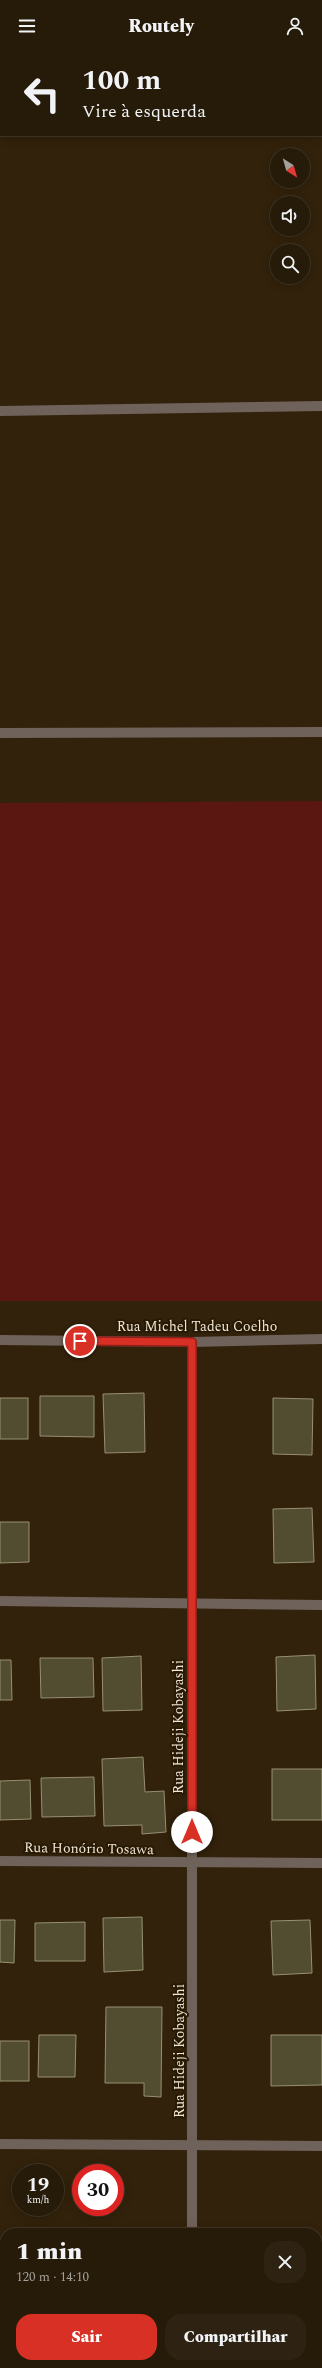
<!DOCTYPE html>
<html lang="pt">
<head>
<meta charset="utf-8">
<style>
	:root { --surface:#261a08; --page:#2e2312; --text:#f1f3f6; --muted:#a4a19c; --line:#423829; --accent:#d93025 }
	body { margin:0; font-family:Spectral,serif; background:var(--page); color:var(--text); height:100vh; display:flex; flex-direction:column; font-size:15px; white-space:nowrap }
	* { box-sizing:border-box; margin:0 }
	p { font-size:13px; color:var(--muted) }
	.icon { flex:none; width:22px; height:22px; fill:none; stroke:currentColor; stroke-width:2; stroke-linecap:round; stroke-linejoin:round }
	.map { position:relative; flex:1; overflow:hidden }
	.sheet { position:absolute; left:0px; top:2176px; width:322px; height:140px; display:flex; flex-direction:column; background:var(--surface); border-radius:16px 16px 0 0; box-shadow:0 2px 10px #0003,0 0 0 1px var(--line) }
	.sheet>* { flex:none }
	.banner { position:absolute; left:0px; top:0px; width:322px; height:84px; box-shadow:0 2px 10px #0003,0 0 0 1px var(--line); background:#261a08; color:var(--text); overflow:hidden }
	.needle { width:26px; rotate:143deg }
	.tools { position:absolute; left:270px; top:96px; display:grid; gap:8px }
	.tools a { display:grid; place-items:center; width:40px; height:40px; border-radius:50%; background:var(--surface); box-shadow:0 2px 10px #0003,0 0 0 1px var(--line); font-size:20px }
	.speed { position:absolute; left:12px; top:2112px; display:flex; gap:8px; font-size:20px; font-weight:700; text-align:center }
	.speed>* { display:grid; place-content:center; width:52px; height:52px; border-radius:50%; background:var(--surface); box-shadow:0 2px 10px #0003,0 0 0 1px var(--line); line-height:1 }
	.speed small { font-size:10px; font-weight:400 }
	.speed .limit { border:6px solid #d22; background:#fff; color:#111 }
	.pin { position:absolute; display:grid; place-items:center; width:34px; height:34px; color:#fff; margin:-17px; border:2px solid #fff; border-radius:50%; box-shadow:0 1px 4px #0007 }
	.me { position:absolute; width:44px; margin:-22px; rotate:0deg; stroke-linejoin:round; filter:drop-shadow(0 0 3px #0008) }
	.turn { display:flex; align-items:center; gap:14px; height:84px; padding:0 16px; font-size:18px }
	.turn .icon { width:52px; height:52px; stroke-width:2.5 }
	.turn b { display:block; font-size:28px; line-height:34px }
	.round { display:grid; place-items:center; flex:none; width:42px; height:42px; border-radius:16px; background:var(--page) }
	.head { display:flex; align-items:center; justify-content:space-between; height:68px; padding:0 16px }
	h1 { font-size:24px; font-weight:800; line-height:30px }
	.button { display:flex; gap:8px; margin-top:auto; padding:8px 16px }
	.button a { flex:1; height:46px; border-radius:16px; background:var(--accent); color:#fff; font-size:16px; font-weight:800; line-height:46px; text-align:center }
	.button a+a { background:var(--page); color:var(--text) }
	header { display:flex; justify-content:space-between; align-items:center; height:52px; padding:0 16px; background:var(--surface); font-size:18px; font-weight:800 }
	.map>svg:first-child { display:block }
	.green { fill:#5a1611 }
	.building { fill:#524c30; stroke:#979072 }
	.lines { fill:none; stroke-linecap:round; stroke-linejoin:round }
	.minor { stroke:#6f625b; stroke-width:10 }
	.route-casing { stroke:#8d1f18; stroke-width:10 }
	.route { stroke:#d93025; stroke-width:7 }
	.labels { text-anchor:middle; stroke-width:4; stroke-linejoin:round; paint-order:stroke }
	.street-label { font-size:14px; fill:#efe5d7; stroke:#281903 }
</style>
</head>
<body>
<header><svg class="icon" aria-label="menu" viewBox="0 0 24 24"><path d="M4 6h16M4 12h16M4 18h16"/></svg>Routely<svg class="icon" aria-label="person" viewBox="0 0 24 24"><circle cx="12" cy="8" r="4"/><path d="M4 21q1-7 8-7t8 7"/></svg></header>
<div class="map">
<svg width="322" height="2316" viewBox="0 0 322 2316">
	<rect width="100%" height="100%" fill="#32220b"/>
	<path class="green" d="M322 749V1249H0V751Z"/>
	<g class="building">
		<path d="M144 1341 145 1400 105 1401 103 1342Z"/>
		<path d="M40 1344H94V1385L40 1384Z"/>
		<rect x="0" y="1346" width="28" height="41"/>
		<path d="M273 1346 313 1347 312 1403 273 1402Z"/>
		<path d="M312 1456 314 1510 274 1511 273 1457Z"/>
		<path d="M0 1470H29V1510L0 1511Z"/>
		<path d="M315 1603 316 1657 277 1659 276 1605Z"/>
		<path d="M141 1604 142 1658 103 1659 102 1606Z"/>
		<path d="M40 1606H93L94 1645 41 1646Z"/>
		<path d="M0 1608H11L12 1648H0Z"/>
		<path d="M143 1705 145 1740 164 1739 166 1780 142 1782V1773L104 1774 102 1707Z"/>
		<rect x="272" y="1717" width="50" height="51"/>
		<path d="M94 1725 95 1764 42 1765 41 1726Z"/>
		<path d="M30 1728 31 1767 0 1768V1729Z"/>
		<path d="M142 1865 143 1918 104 1920 103 1866Z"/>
		<path d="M0 1868H15L14 1911 0 1910Z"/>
		<path d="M310 1868 312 1921 273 1923 271 1869Z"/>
		<path d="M85 1870V1909H35V1871Z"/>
		<path d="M106 1955H162L161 2045 144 2044V2031H105Z"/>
		<path d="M39 1983H76L75 2025H38Z"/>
		<path d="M271 1983H322V2033L271 2034Z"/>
		<rect x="0" y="1989" width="29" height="40"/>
	</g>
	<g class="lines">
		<g class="minor">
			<path d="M321 19H322"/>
			<path d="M0 24H1"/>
			<path d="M0 359 322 354"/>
			<path d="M0 681 322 680"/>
			<path d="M0 1288 192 1290 322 1287"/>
			<path d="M192 1290V2181"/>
			<path d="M0 1549 322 1553"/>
			<path d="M0 1809 322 1811"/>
			<path d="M0 2092 322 2094"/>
			<path d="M191 2316V2311"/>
		</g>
	</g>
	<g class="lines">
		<g class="route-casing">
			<path id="route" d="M80 1289 192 1290V1780"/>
		</g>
		<use href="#route" class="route"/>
	</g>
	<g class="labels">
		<g class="street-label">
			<text x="197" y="1279">Rua Michel Tadeu Coelho</text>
			<text transform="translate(178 1675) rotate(-90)" y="5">Rua Hideji Kobayashi</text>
			<text transform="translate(89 1796) rotate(1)" y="5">Rua Honório Tosawa</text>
			<text transform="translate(179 1999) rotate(-90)" y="5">Rua Hideji Kobayashi</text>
		</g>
	</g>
</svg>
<div class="tools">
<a><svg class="needle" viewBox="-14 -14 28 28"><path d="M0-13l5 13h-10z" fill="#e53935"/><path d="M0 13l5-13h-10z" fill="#a4a19c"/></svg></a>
<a><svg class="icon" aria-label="sound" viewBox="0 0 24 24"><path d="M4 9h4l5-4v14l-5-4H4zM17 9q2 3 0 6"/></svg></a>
<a><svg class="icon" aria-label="search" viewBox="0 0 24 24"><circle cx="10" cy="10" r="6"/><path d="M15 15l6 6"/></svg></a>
</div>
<div class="speed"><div>19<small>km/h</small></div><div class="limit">30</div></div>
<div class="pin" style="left:80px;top:1289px;background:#d93025"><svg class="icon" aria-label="arrive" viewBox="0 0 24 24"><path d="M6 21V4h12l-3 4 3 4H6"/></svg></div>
<svg class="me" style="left:192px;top:1780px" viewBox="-20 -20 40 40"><circle r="19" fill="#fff"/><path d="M0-13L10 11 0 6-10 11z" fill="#d93025"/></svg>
<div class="banner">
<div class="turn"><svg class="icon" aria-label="left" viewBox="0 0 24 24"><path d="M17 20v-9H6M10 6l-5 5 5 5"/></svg><div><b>100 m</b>Vire à esquerda</div></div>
</div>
<section class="sheet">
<div class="head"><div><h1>1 min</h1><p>120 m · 14:10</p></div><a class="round"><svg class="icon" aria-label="close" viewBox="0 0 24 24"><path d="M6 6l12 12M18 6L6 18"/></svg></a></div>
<div class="button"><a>Sair</a><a>Compartilhar</a></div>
</section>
</div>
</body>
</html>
